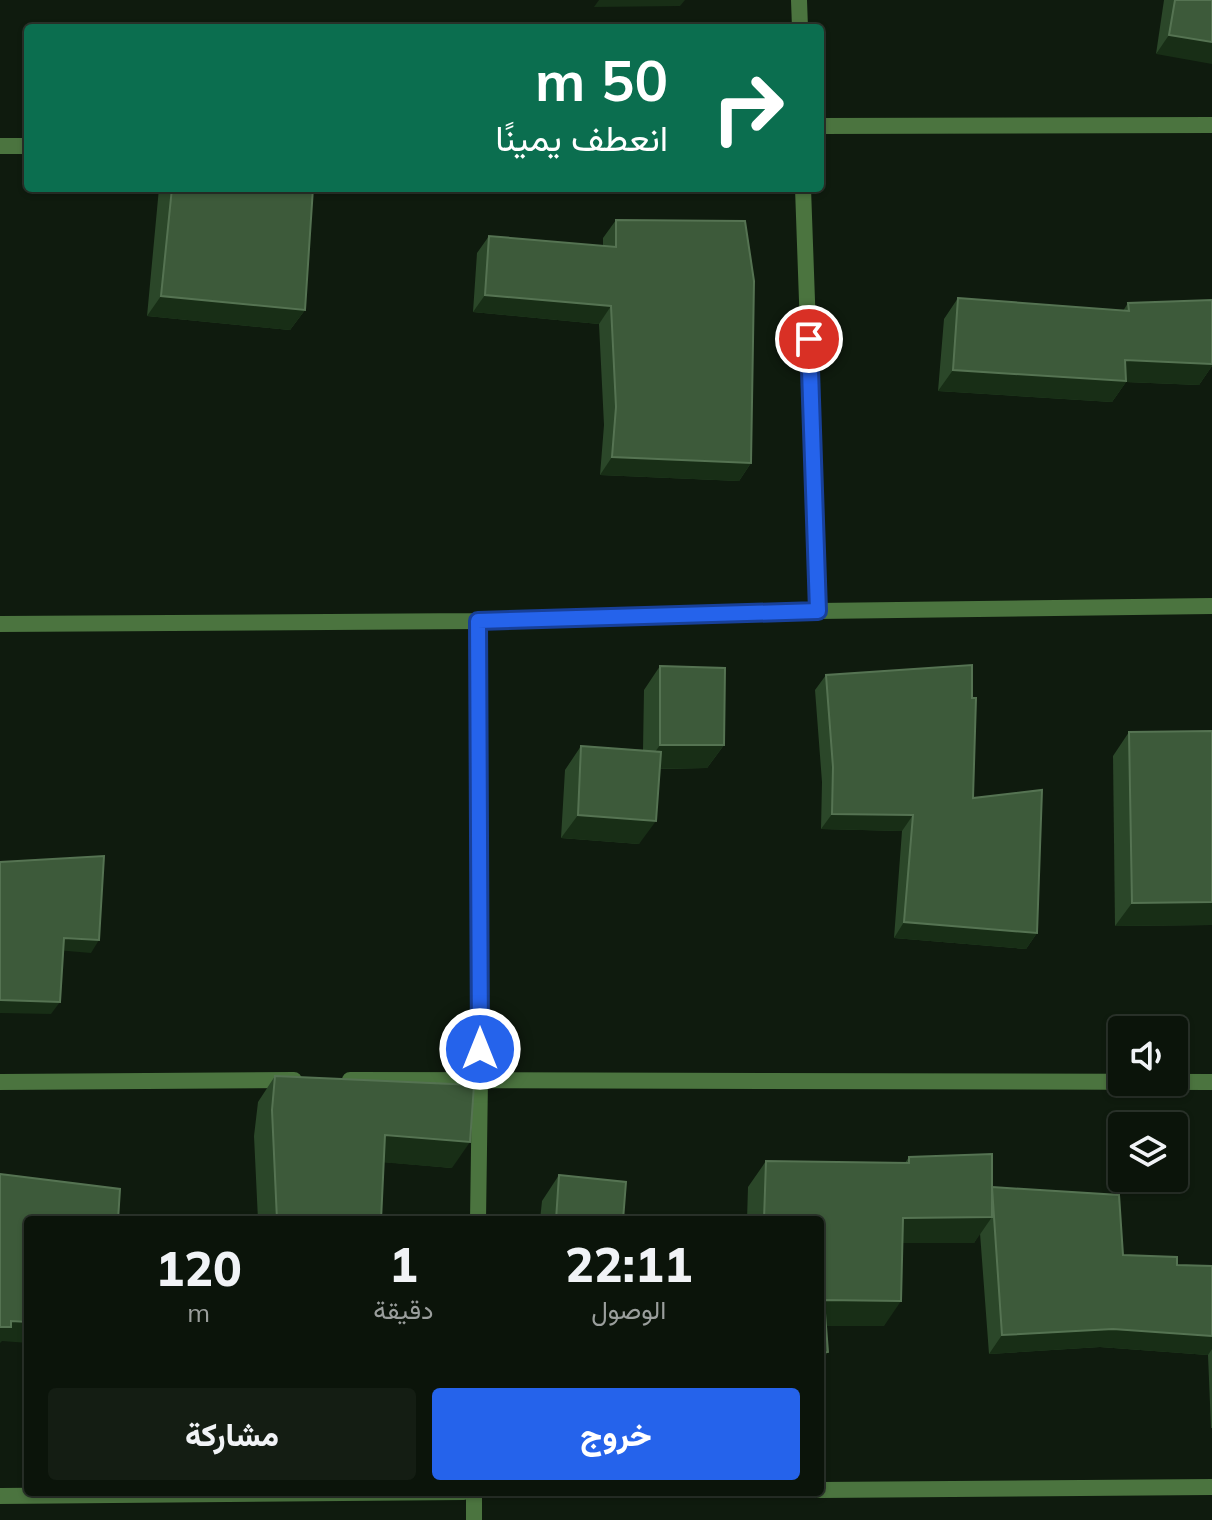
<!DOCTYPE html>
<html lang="ar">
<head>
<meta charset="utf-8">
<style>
	:root { --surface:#0b140a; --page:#141d13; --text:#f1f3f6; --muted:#9a9e9c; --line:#2b332b; --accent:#2563eb }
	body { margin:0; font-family:Mulish,Vazirmatn,sans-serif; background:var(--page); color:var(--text); direction:rtl; height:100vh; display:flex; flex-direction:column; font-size:30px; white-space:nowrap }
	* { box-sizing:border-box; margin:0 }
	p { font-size:26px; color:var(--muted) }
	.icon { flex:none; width:44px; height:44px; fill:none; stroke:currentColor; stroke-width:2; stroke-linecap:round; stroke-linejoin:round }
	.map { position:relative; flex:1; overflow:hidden; direction:ltr }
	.drawer { position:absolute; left:24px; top:1216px; width:800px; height:280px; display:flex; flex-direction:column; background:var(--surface); border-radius:8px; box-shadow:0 2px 6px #0004,0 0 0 2px var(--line); direction:rtl }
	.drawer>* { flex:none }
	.hud { position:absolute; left:24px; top:24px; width:800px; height:168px; border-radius:8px; box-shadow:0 2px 6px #0004,0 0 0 2px var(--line); direction:rtl; background:#0b6e4f; color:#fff; overflow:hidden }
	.tools { position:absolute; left:1108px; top:1016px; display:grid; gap:16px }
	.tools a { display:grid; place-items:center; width:80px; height:80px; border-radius:8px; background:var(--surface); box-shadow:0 2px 6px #0004,0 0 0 2px var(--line); font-size:40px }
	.pin { position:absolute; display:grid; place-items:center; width:68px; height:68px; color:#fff; margin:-34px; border:4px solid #fff; border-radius:50%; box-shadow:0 2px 8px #0007 }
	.me { position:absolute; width:88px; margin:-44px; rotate:0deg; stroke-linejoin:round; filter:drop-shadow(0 0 6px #0008) }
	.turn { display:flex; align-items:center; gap:28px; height:168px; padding:0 24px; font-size:36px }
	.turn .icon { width:104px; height:104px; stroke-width:2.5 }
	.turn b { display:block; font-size:56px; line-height:68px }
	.eta { display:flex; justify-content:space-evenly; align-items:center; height:136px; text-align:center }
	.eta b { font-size:48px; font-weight:800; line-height:56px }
	.primary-button { display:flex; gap:16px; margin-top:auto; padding:16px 24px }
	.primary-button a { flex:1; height:92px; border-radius:8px; background:var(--accent); color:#fff; font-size:32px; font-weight:800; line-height:92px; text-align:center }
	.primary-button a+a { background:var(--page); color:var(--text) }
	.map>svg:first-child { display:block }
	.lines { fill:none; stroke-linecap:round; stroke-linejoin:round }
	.street { stroke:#4b743f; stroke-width:16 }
	.wall { fill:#2b4729 }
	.shaded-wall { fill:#182e16 }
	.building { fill:#3d5a3a; stroke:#557352; stroke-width:2 }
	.route-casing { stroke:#184099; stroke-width:20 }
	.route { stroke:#2563eb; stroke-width:14 }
</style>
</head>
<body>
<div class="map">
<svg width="1212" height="1520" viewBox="0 0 1212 1520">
	<rect width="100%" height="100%" fill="#0f1b0e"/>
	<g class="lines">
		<g class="street">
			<path d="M799 0 800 28"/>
			<path d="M820 126 1212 125"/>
			<path d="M0 146H28"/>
			<path d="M803 188 818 611"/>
			<path d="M0 624 478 621 818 611 1212 606"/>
			<path d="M350 1080 1212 1082"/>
			<path d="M0 1082 294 1080"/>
			<path d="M478 1220 480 1079 478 621"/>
			<path d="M820 1490 1212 1487"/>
			<path d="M474 1492V1520"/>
			<path d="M0 1496 464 1492"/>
		</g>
	</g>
	<g class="wall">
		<path d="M1164 0H1212L1156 54Z"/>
		<path d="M159 188H313L305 310 290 330 147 316Z"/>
		<path d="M616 220 751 463 739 481 600 475 604 425 599 324 473 312 477 253 489 236 603 246V238Z"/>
		<path d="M958 298 1123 311 1128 303 1212 300V366L1199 385 1126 382 1112 402 938 391 944 319Z"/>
		<path d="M660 666 724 745 707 768 660 769 639 844 561 838 565 770 581 746 643 750 644 690Z"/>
		<path d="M826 675 973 798 1037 933 1026 949 894 938 902 831 821 829 822 782 815 690Z"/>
		<path d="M1212 731V925L1115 926 1113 756 1129 732Z"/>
		<path d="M275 1076 452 1168 384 1162 381 1220H258L254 1136 258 1102Z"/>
		<path d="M909 1157 992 1187 1123 1255 1177 1265 1212 1266V1428H1211L1208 1355 1100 1347 989 1354 980 1233 974 1243H903L884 1326H826L828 1352 820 1363V1220H747L748 1187 766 1161 905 1163Z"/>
		<path d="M559 1175 623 1220H540L542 1201Z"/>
	</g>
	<g class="shaded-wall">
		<path d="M599 0H685L680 6 594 7Z"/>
		<path d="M1169 35 1212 42V64L1156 54Z"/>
		<path d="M485 295 611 306 599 324 473 312Z"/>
		<path d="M161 296 305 310 290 330 147 316Z"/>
		<path d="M1125 360 1212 364V366L1199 385 1126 382 1112 402 938 391 953 370Z"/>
		<path d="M612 457 751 463 739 481 600 475Z"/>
		<path d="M660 745H724L707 768 643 769Z"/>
		<path d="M832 814 913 815 902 831 821 829Z"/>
		<path d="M578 815 656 821 639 844 561 838Z"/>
		<path d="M1212 902V925L1115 926 1132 903Z"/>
		<path d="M904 922 1037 933 1026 949 894 938Z"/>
		<path d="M64 938 99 940 91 953 56 950Z"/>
		<path d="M0 1000 60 1002 51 1014 0 1013Z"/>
		<path d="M385 1135 470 1142 452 1168 367 1161Z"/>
		<path d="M992 1217 974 1243H885L903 1218Z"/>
		<path d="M824 1300 901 1301 884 1326H820Z"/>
		<path d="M11 1321 28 1322V1343L2 1341 0 1343V1327Z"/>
		<path d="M1113 1329 1212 1336V1349L1208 1355 1100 1347 989 1354 1002 1335Z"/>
		<path d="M828 1352 820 1363V1353Z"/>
	</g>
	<g class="building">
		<path d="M1175 0H1212V42L1169 35Z"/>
		<path d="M172 188H313L305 310 161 296Z"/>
		<path d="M616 220 745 221 754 281 751 463 612 457 616 407 611 306 485 295 489 236 616 247Z"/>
		<path d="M958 298 1129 311 1128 303 1212 300V364L1125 360 1126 381 953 370Z"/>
		<path d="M972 665V698H976L973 798 1042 790 1037 933 904 922 913 815 832 814 833 767 826 675Z"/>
		<path d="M660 666 725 668 724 745H660Z"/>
		<path d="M1212 731V902L1132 903 1129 732Z"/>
		<path d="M581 746 661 752 656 821 578 815Z"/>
		<path d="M104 856 99 940 64 938 60 1002 0 1000V862Z"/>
		<path d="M275 1076 474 1085 470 1142 385 1135 381 1220H277L272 1110Z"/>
		<path d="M992 1154V1217L903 1218 901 1301 824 1300 828 1352 820 1353V1220H764L766 1161 909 1163V1157Z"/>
		<path d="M0 1174 120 1189 118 1220H28V1322L11 1321V1327H0Z"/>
		<path d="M559 1175 626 1182 623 1220H556Z"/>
		<path d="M992 1187 1119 1195 1123 1255 1177 1257V1265L1212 1266V1336L1113 1329 1002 1335Z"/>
	</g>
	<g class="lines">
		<g class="route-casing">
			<path id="route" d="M480 1049 478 621 818 611 809 339"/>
		</g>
		<use href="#route" class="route"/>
	</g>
</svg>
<div class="tools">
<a><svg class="icon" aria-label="sound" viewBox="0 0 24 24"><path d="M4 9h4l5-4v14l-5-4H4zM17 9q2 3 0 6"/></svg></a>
<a><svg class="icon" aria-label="layers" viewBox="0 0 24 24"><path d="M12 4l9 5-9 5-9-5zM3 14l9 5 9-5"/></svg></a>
</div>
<div class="pin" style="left:809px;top:339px;background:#d93025"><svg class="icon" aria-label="arrive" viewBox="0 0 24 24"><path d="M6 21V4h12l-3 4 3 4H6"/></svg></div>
<svg class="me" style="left:480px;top:1049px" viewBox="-20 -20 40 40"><circle r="17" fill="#2563eb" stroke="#fff" stroke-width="3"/><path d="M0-11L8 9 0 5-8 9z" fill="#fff"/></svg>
<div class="hud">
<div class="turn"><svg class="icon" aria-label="right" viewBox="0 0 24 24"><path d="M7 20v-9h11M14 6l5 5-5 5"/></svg><div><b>50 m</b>انعطف يمينًا</div></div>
</div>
<section class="drawer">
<div class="eta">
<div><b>22:11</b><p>الوصول</p></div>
<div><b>1</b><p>دقيقة</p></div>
<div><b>120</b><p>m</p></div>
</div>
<div class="primary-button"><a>خروج</a><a>مشاركة</a></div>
</section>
</div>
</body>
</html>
